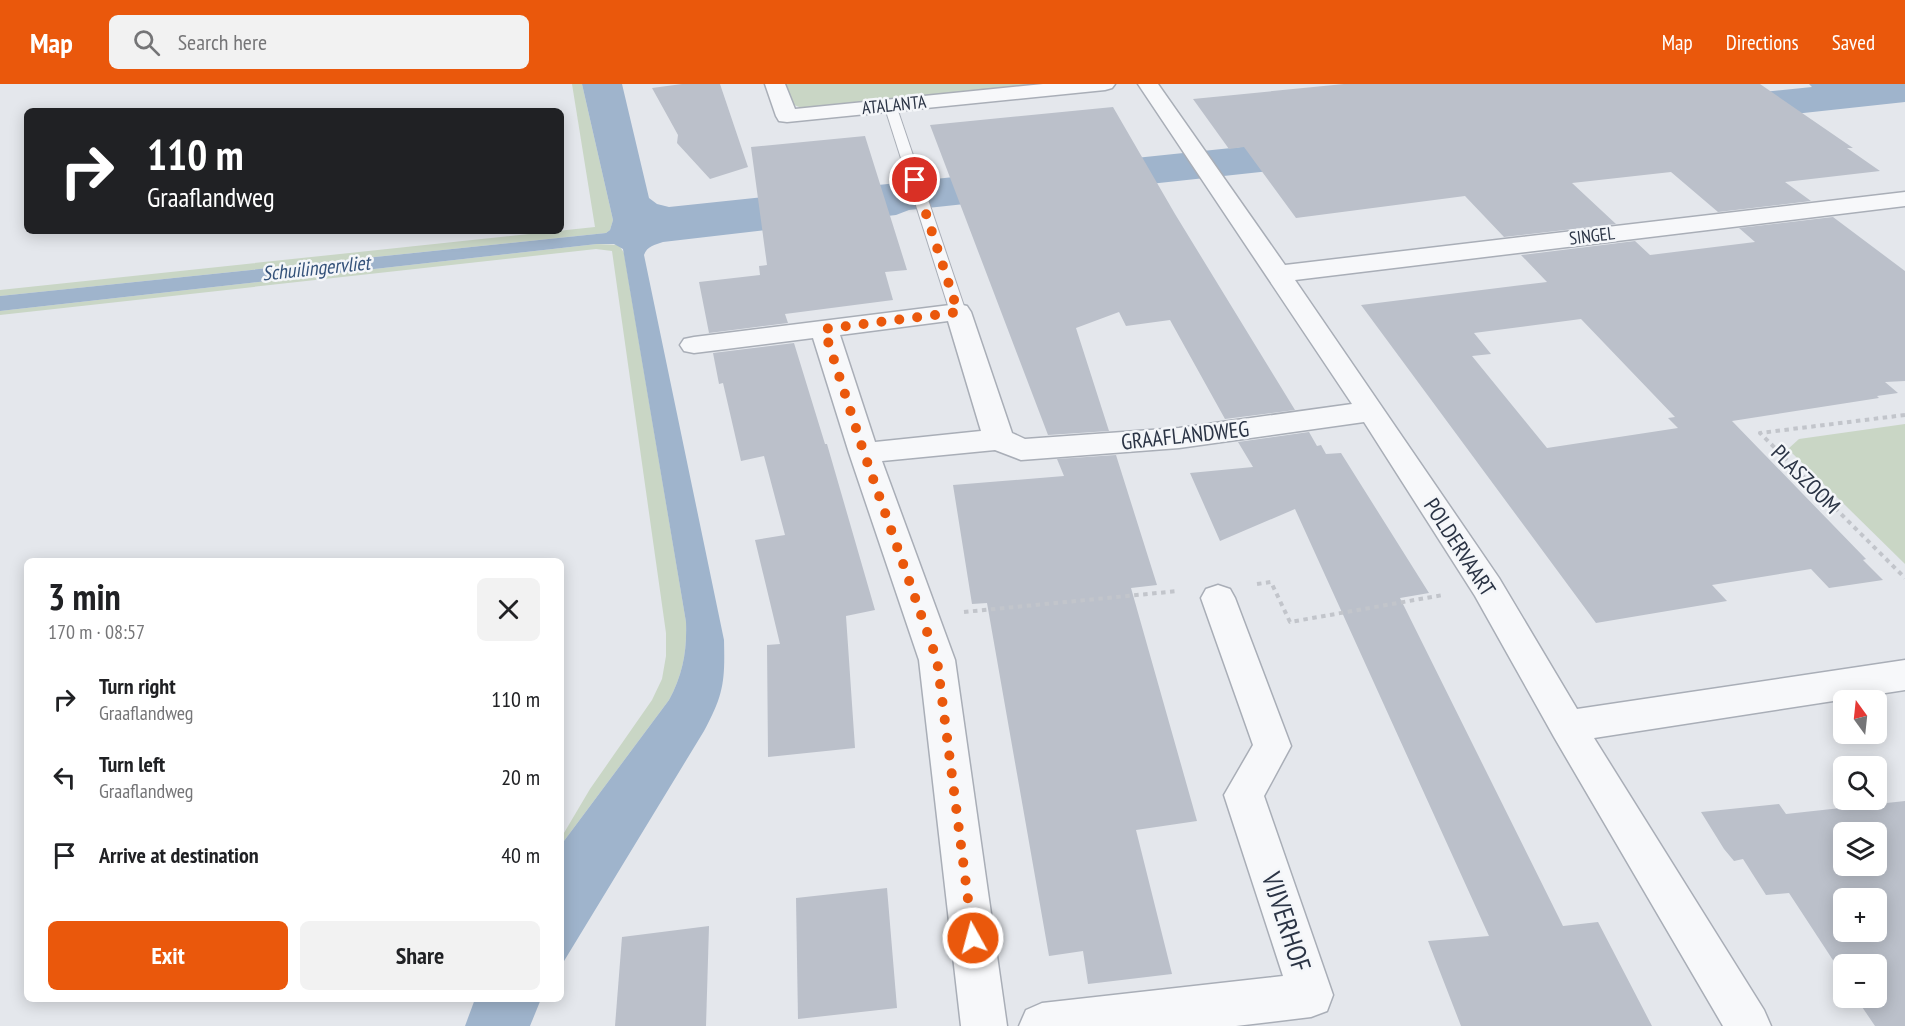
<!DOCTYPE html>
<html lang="en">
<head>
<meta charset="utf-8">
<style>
	:root { --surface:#fff; --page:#f2f2f2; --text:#202124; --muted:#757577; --accent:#ea580c }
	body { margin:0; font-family:"PT Sans Narrow",sans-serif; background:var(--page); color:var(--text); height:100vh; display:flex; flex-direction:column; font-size:22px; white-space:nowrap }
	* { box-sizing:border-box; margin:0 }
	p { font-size:20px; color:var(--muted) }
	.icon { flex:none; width:33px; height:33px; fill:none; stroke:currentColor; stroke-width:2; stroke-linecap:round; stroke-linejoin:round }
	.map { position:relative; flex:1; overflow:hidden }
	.details { position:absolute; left:24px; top:474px; width:540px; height:444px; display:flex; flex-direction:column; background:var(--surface); border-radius:9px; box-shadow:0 3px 15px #0003 }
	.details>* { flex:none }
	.banner { position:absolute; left:24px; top:24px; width:540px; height:126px; border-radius:9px; box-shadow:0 3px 15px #0003; background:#202124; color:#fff; overflow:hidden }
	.needle { width:39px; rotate:345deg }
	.tools { position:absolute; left:1833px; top:606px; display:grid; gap:12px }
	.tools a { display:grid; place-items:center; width:54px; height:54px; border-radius:9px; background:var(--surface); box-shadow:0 3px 15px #0003; font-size:30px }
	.pin { position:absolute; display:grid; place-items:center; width:51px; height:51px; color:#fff; margin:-26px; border:3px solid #fff; border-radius:50%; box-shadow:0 2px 6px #0007 }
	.me { position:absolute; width:66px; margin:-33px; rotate:353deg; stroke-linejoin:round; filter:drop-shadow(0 0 4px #0008) }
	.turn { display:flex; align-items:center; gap:21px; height:126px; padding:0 24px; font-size:27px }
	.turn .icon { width:78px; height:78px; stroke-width:2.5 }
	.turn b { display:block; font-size:42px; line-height:51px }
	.round { display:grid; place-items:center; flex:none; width:63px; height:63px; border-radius:9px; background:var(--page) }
	.summary { display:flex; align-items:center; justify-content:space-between; height:102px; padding:0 24px }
	h1 { font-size:36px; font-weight:700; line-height:45px }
	.primary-button { display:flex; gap:12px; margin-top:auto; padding:12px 24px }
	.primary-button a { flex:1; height:69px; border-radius:9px; background:var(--accent); color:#fff; font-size:24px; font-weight:700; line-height:69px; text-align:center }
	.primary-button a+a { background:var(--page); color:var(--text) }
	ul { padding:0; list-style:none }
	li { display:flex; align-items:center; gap:18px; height:78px; padding:0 24px }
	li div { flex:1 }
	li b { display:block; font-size:22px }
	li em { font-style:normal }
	header { display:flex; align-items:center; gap:36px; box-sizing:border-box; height:84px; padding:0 30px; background:var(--accent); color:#fff }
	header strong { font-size:28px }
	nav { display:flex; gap:33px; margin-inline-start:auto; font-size:21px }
	.search { width:420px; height:54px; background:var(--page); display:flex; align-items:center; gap:15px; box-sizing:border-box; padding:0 21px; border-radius:9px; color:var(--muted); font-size:22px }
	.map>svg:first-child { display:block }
	.green { fill:#c9d6c5 }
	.water { fill:#9fb4cc }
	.building { fill:#bbc0ca; fill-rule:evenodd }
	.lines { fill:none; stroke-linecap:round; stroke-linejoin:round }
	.lane-casing { stroke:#a9aeb7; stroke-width:2 }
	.street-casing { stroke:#a9aeb7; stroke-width:3 }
	.path { stroke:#c2c5cb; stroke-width:4; stroke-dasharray:4.5 4.5; stroke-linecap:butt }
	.lane { fill:#f7f8fa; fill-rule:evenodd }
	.street { fill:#f7f8fa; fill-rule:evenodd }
	.route { stroke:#ea580c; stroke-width:10; stroke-dasharray:0 18 }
	.labels { text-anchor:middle; stroke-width:5; stroke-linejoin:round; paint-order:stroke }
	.far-street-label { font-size:18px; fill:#2b3445; stroke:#f4f6f9 }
	.far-water-label { font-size:20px; font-style:italic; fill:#34527a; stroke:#f4f6f9 }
	.street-label { font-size:22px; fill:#2b3445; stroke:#f4f6f9 }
	.near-street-label { font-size:27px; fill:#2b3445; stroke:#f4f6f9 }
</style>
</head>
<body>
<header>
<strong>Map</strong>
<div class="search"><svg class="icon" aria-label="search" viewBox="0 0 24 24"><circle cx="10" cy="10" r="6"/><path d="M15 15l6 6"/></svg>Search here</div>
<nav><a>Map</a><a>Directions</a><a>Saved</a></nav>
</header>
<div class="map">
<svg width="1905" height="942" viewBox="0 0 1905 942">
	<rect width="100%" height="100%" fill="#e4e7ec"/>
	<g class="green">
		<path d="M572 0H582L613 136 610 146 606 149 0 212V206L595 143Z"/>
		<path d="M785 0H1072L807 26 794 21Z"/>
		<path d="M597 160 619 161 624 169 686 538C687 567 683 590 669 616L561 761V754L590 705 652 616 662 595 666 572V549L612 167 596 165 0 231V227Z"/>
		<path d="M1905 340V480L1788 365 1799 355Z"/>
	</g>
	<g class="water">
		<path d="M582 0H622L649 114 657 120 669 123 1812 3 1809 0H1905V18L909 126 896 131 663 158C655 161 647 162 644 171L724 556C725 597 724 610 704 647L561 882V761L669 616C683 590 687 567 686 538L623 165 614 160H597L0 227V212L606 149 610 146 613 136Z"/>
		<path d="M475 915H541L530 942H465Z"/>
	</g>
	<g class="building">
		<path d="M682 0H720L748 83 710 95 677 59 678 51 652 4Z"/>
		<path d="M1344 0H1760L1853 64H1847L1880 87 1785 98 1811 117 1718 128 1671 88 1572 99 1616 140 1504 153 1465 112 1296 134 1244 63 1229 65 1193 15Z"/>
		<path d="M1113 23 1175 130 1295 326 1225 335 1170 236 1126 242 1119 228 1076 244 1109 347 1048 351 930 41Z"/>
		<path d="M865 52 907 186 885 188 893 216 785 230 788 239 709 249 699 198 760 191 759 182 767 181 751 63Z"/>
		<path d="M1833 133 1905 187V297L1885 298 1898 309 1877 312 1879 314 1732 337 1866 475 1863 476 1883 496 1829 504 1811 485 1712 501 1727 517 1596 539 1361 221 1547 198 1521 171 1635 157 1650 171 1755 158 1739 144ZM1581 235 1675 333 1668 334 1678 344 1547 364 1472 272 1491 270 1474 249Z"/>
		<path d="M794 259 825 360H827L875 526 846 532 855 664 768 673 767 561 780 560 755 456 785 451 764 372 741 377 723 299 719 300 713 269Z"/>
		<path d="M1309 348 1317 362 1321 361 1326 370 1341 369 1429 509 1400 514 1563 842 1598 838 1652 942H1461L1428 857 1489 852 1295 425 1220 457 1190 389 1253 383 1238 358Z"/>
		<path d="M1116 371 1157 501 1131 504 1197 737 1136 746 1172 890 1088 900 1083 867 1049 872 987 519 972 520 953 401 1064 392 1057 375Z"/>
		<path d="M1905 717V942H1875L1856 914H1876V880H1844V893L1789 809 1766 811 1743 775 1734 777 1724 765 1701 728 1779 720 1786 730ZM1844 748H1876V782H1844ZM1844 814H1876V848H1844Z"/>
		<path d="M887 804 897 924 798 935 796 814Z"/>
		<path d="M709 842 706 942H615L622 853Z"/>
	</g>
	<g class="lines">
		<g class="lane-casing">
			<path id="lane" d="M890 17 896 21 966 228 964 231H952L950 228 884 21Z"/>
		</g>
		<g class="street-casing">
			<g id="street">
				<path d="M765 0H785L795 25 1043 0H1115L1112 4 1105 6 787 38 779 37 776 32Z"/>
				<path d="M1138 0H1158L1285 181 1905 108V122L1295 196 1499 494 1577 625 1905 576V606L1594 654 1764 926 1771 942H1723L1554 653 1475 512 1364 338 1179 364 1021 376 995 366 882 377 955 576 1007 942H961L919 576 849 369 813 254 694 269 684 267 680 261 684 255 694 253 958 220 967 222 971 228 1012 349 1025 355 1179 344 1352 320ZM948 237 981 347 875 358 840 251Z"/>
				<path d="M1218 501 1230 505 1235 514 1291 662 1264 712 1333 911 1327 927 1311 933 1236 942H1019L1026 926 1042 919 1283 892 1224 711 1253 661 1201 514 1206 505Z"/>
			</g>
		</g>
		<g class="path">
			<path d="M1905 331 1760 349 1905 494"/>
			<path d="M1257 500 1271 498 1290 538 1443 511"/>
			<path d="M964 528 1178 507"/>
		</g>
		<use href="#lane" class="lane"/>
		<use href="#street" class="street"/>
	</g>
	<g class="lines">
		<path class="route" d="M915 96 958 228 824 245 864 369 937 576 973 854"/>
	</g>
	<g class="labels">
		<g class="far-street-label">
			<text transform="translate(894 21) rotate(-6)" y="6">ATALANTA</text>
			<text transform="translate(1592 152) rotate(-7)" y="6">SINGEL</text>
		</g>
		<g class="far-water-label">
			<text transform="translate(316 184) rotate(-6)" y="7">Schuilingervliet</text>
		</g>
		<g class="street-label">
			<text transform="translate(1185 351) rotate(-6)" y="8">GRAAFLANDWEG</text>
			<text transform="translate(1806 395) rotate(45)" y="8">PLASZOOM</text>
			<text transform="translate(1460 463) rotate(57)" y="8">POLDERVAART</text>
		</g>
		<g class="near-street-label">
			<text transform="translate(1286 838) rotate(72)" y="9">VIJVERHOF</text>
		</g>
	</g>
</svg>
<div class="tools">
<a><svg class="needle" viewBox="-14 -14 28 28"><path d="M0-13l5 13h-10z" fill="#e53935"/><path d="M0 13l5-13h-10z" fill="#757577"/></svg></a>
<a><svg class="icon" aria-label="search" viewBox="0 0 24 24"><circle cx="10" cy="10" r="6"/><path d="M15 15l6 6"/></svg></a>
<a><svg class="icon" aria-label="layers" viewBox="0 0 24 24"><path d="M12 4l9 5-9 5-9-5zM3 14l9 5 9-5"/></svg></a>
<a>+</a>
<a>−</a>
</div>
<div class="pin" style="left:915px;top:96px;background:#d93025"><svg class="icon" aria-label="arrive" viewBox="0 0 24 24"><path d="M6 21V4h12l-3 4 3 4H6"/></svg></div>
<svg class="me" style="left:973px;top:854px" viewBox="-20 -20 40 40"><circle r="17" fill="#ea580c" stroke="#fff" stroke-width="3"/><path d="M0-11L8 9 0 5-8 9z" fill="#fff"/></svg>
<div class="banner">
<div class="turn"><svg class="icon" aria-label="right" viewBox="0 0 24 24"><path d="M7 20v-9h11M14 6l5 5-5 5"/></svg><div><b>110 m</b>Graaflandweg</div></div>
</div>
<section class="details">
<div class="summary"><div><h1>3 min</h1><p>170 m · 08:57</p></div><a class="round"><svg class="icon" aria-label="close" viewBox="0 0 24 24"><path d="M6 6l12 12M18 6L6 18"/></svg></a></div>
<ul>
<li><svg class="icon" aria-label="right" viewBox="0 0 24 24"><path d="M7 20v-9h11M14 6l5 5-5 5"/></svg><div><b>Turn right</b><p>Graaflandweg</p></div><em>110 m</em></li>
<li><svg class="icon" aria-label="left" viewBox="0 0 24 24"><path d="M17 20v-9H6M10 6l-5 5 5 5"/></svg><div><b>Turn left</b><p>Graaflandweg</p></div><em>20 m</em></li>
<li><svg class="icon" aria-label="arrive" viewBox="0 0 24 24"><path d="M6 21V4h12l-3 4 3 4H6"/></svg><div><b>Arrive at destination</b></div><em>40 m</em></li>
</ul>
<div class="primary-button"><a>Exit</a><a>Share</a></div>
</section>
</div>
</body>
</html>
